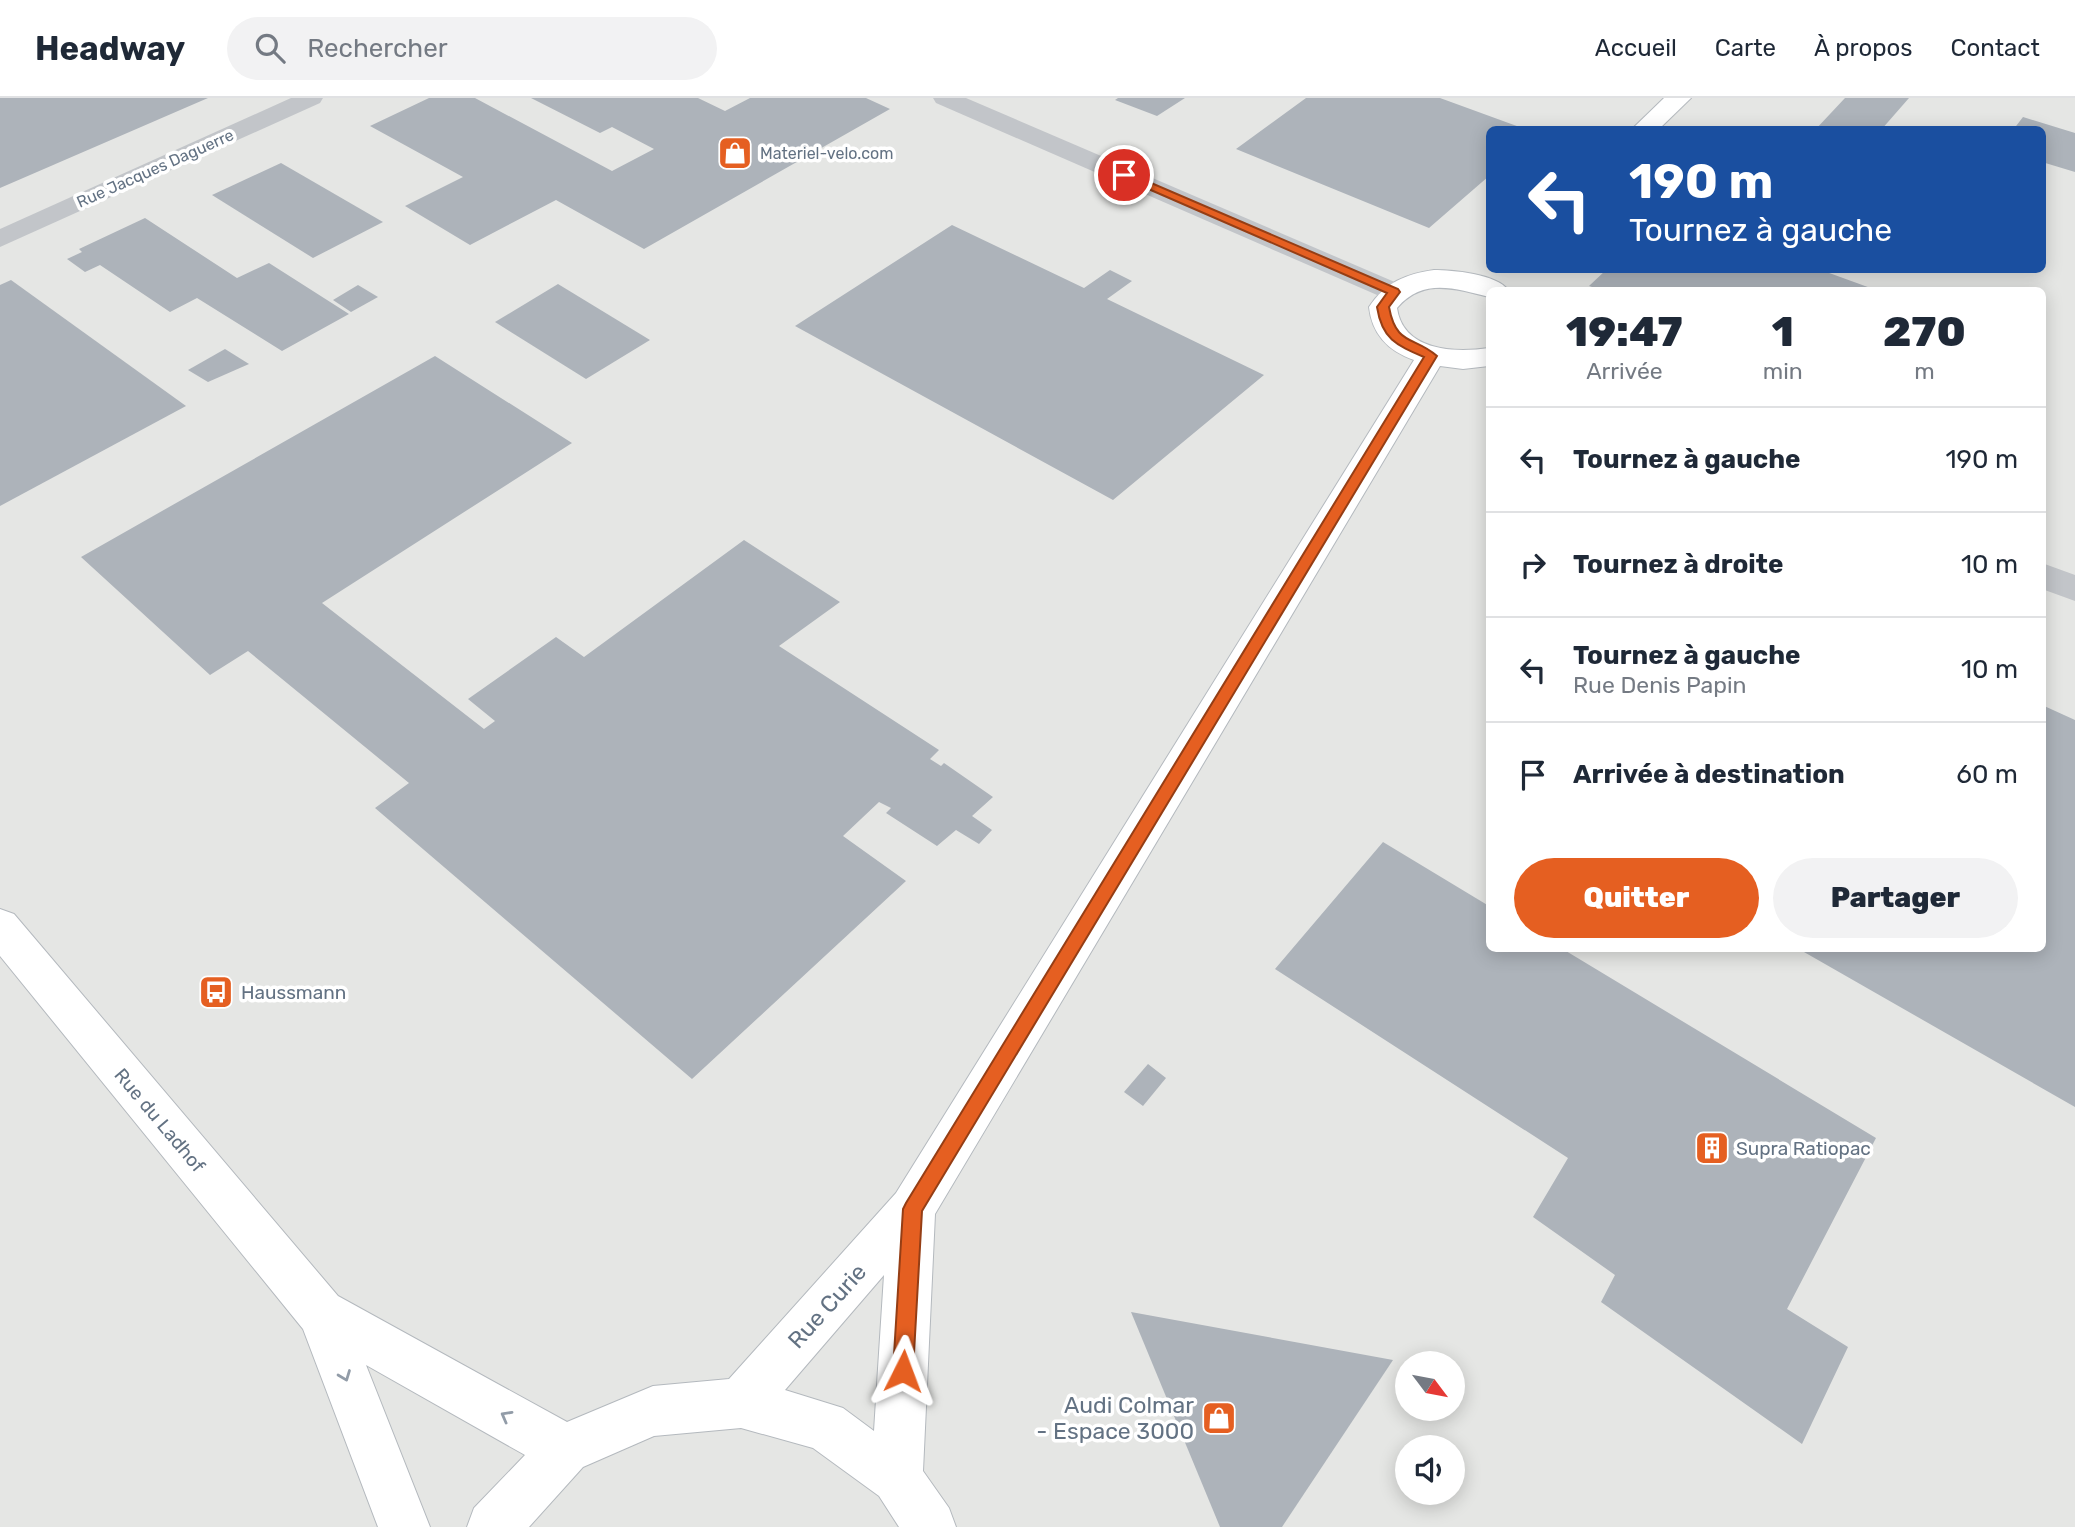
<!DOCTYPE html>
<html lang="fr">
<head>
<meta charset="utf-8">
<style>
	:root { --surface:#fff; --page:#f2f2f3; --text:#1f2937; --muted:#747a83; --line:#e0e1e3; --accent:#e55f21 }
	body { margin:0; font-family:Rubik,sans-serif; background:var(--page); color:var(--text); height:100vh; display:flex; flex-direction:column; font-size:26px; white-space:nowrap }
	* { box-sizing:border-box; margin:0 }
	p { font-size:23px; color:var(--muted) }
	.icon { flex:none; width:38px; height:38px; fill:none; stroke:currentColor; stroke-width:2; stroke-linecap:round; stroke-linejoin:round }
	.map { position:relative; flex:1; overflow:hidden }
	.drawer { position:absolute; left:1486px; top:189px; width:560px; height:665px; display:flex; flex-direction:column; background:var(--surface); border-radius:10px; box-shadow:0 4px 18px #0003 }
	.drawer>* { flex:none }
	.guide { position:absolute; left:1486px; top:28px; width:560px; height:147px; border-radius:10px; box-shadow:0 4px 18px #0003; background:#1a4fa0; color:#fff; overflow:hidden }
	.needle { width:46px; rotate:122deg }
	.controls { position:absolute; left:1395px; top:1253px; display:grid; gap:14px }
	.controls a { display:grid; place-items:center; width:70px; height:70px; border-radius:50%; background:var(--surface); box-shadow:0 4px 18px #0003; font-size:35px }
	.pin { position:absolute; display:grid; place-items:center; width:60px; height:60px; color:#fff; margin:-30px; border:4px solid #fff; border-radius:50%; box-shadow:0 2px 7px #0007 }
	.me { position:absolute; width:77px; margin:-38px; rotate:3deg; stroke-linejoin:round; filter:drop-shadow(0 0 5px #0008) }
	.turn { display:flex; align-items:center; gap:24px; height:147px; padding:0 28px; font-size:32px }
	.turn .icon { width:91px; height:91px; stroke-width:2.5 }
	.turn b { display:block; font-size:49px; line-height:60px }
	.eta { display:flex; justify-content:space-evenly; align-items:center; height:119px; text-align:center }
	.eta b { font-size:42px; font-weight:800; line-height:49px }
	.action { display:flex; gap:14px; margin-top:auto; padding:14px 28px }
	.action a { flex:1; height:80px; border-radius:42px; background:var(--accent); color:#fff; font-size:28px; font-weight:800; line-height:80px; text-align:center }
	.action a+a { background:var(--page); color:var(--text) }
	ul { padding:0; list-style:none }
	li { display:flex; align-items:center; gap:21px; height:105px; padding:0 28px; border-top:2px solid var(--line) }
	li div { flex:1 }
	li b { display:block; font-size:26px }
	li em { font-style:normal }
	header { display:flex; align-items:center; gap:42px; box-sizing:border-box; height:98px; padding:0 35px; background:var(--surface); border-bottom:2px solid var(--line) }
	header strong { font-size:33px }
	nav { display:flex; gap:38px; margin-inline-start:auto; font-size:24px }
	.search { width:490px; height:63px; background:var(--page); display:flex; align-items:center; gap:18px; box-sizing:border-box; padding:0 24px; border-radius:38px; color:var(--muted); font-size:26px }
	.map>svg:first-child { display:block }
	.built { fill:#e5e6e4; fill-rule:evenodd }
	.building { fill:#adb3ba }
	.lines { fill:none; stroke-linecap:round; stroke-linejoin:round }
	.secondary-casing { stroke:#b4b9be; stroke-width:2 }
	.minor { fill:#c2c5c9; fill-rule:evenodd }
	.secondary { fill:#fff; fill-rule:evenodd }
	.oneway { stroke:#929ca8 }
	.route { fill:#e55f21; stroke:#953e15; stroke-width:2 }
	.labels { text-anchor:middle; stroke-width:7; stroke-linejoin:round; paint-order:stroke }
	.far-poi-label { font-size:16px; fill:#637283; stroke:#fff; text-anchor:start }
	.far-street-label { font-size:16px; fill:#637283; stroke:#fff }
	.poi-label { font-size:19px; fill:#637283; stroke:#fff; text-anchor:start }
	.street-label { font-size:19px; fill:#637283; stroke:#fff }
	.near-street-label { font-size:23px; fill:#637283; stroke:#fff }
	.near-poi-label { font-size:23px; fill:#637283; stroke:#fff; text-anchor:end }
</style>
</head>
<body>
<header>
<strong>Headway</strong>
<div class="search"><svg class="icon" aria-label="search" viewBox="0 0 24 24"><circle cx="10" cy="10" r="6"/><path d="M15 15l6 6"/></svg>Rechercher</div>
<nav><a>Accueil</a><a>Carte</a><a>À propos</a><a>Contact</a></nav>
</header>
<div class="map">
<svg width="2075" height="1429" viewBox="0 0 2075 1429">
	<rect width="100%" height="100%" fill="#f5f5f1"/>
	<path class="built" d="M0 0H2075V1429H0ZM1489 32H2042V172H1489ZM1489 192H2042V850H1489ZM1407 1265H1452V1311H1407ZM1407 1349H1452V1395H1407Z"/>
	<g class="building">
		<path d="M0 0H208L0 90Z"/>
		<path d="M429 0H475L612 73 654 51 612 29 600 35 531 0H698L725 13 750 0H866L890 11 644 151 556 102 470 147 405 108 463 79 370 28Z"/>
		<path d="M1118 0H1185L1157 18 1115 2Z"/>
		<path d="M1306 0H1440L1525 31 1489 32V78L1429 130 1236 51Z"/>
		<path d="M1845 0H1909L1881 32H1815Z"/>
		<path d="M2023 19 2075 35V74L2042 64V32H2013Z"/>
		<path d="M281 65 383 124 313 160 212 97Z"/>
		<path d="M145 120 237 180 269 165 349 216 282 253 197 200 170 214 100 167 85 174 67 161 82 154 79 151Z"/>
		<path d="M952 127 1084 190 1110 172 1132 183 1107 201 1264 277 1113 402 795 228Z"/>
		<path d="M1606 172H1821L1876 192H1601L1589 188Z"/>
		<path d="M11 182 186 308 0 408V187Z"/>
		<path d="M558 186 650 242 586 281 495 224Z"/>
		<path d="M358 187 378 199 351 214 333 202Z"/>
		<path d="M225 251 249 266 208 284 188 272Z"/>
		<path d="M435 258 572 345 322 505 484 631 495 623 468 601 556 539 584 559 744 442 840 504 779 548 939 652 930 661 941 668 944 665 993 699 972 718 992 732 979 746 956 732 937 748 886 715 891 710 879 704 843 738 906 783 692 981 375 710 409 685 248 553 210 577 81 459Z"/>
		<path d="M2042 607 2075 622V1009L1797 850H2042Z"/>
		<path d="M1383 744 1489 808V850H1561L1876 1040 1787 1211 1848 1249 1802 1346 1601 1204 1615 1177 1533 1119 1568 1060 1275 871Z"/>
		<path d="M1148 966 1166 980 1143 1008 1124 994Z"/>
		<path d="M1131 1214 1393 1262 1282 1429H1220Z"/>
	</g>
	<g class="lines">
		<g class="secondary-casing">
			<g id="secondary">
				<path d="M1664 0H1691L1658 32H1631Z"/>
				<path d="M1434 172C1452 172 1497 176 1508 192H1489V199C1455 191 1424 179 1397 210 1403 253 1454 255 1489 250V268L1463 271 1440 268 935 1116 923 1373 949 1410 956 1429H899L879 1398 813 1350 741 1330 654 1338 583 1369 529 1429H467L474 1410 525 1357 366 1267 430 1429H378L303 1231 0 858V811L14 816 338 1198 567 1324 653 1288 729 1281 896 1095 1414 262C1388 253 1372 236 1369 209 1385 185 1405 176 1434 172ZM884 1177 874 1333 843 1310 785 1292Z"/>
			</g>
		</g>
		<g class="minor">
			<path d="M291 0H323L320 5 0 149V131Z"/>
			<path d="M933 0H966L1404 188 1408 194 1404 200 1394 202 1384 200 936 5Z"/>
			<path d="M2042 465 2075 477V503L2042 491Z"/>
		</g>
		<use href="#secondary" class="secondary"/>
	</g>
	<defs><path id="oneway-chevron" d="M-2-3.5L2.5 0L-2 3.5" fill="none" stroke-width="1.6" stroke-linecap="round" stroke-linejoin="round" transform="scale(1.75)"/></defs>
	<g class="oneway">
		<use href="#oneway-chevron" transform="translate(345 1278) rotate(69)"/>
		<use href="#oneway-chevron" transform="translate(506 1318) rotate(-151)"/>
	</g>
	<path class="route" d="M1121 75H1128L1398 191 1400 194 1389 209C1396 248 1414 238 1437 258L922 1113 913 1273 910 1280 903 1283 896 1280 893 1273 903 1111 906 1105 1424 259C1396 247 1382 241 1377 209L1387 195 1121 79Z"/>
	<defs>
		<g id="shop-square" transform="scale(1.75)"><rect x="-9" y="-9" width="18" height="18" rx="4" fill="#e55f21" stroke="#fff"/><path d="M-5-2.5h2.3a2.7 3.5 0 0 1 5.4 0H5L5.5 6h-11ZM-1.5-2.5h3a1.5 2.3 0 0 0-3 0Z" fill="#fff"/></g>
		<g id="bus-square" transform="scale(1.75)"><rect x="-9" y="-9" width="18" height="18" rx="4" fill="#e55f21" stroke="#fff"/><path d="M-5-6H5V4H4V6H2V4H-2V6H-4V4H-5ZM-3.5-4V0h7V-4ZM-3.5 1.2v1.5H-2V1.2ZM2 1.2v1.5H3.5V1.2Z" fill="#fff"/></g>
		<g id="building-square" transform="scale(1.75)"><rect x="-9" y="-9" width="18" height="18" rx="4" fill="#e55f21" stroke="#fff"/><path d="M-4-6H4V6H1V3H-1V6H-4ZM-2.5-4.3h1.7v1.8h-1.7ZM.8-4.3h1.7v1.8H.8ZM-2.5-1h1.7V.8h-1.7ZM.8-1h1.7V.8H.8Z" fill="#fff"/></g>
	</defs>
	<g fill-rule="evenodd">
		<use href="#shop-square" x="735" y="55"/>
		<use href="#bus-square" x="216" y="894"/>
		<use href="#building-square" x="1712" y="1050"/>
		<use href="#shop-square" x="1219" y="1320"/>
	</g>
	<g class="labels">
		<g class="far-poi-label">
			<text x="760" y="61">Materiel-velo.com</text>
		</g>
		<g class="far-street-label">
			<text transform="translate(155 70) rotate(-24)" y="6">Rue Jacques Daguerre</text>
		</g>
		<g class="poi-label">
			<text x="241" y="901">Haussmann</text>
			<text x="1736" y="1057">Supra Ratiopac</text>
		</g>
		<g class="street-label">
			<text transform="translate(160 1022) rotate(50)" y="7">Rue du Ladhof</text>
		</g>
		<g class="near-street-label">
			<text transform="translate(827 1208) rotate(-48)" y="8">Rue Curie</text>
		</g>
		<g class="near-poi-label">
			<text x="1194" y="1315">Audi Colmar<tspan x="1194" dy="26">- Espace 3000</tspan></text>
		</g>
	</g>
</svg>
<div class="controls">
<a><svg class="needle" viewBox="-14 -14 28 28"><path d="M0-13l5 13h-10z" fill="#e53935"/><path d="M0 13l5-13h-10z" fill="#747a83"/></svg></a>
<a><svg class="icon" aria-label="sound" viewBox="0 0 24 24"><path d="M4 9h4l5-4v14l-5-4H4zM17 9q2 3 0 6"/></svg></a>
</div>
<div class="pin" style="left:1124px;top:77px;background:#d93025"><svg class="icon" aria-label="arrive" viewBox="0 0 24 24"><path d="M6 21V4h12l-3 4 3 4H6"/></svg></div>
<svg class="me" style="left:903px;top:1273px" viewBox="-20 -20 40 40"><path d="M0-17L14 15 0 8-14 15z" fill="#e55f21" stroke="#fff" stroke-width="4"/></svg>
<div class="guide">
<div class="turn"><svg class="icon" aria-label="left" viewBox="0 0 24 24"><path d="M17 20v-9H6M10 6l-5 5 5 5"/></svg><div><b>190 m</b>Tournez à gauche</div></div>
</div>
<section class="drawer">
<div class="eta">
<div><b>19:47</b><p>Arrivée</p></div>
<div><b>1</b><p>min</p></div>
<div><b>270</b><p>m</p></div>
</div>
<ul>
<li><svg class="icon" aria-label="left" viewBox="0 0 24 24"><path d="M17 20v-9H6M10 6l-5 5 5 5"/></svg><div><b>Tournez à gauche</b></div><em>190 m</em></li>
<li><svg class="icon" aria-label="right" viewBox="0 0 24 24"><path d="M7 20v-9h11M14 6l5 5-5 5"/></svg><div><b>Tournez à droite</b></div><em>10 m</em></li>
<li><svg class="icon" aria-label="left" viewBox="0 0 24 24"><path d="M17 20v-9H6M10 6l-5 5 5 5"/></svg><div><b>Tournez à gauche</b><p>Rue Denis Papin</p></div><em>10 m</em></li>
<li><svg class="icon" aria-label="arrive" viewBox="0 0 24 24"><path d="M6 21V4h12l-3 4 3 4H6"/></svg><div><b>Arrivée à destination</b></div><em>60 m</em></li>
</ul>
<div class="action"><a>Quitter</a><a>Partager</a></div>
</section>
</div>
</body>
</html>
